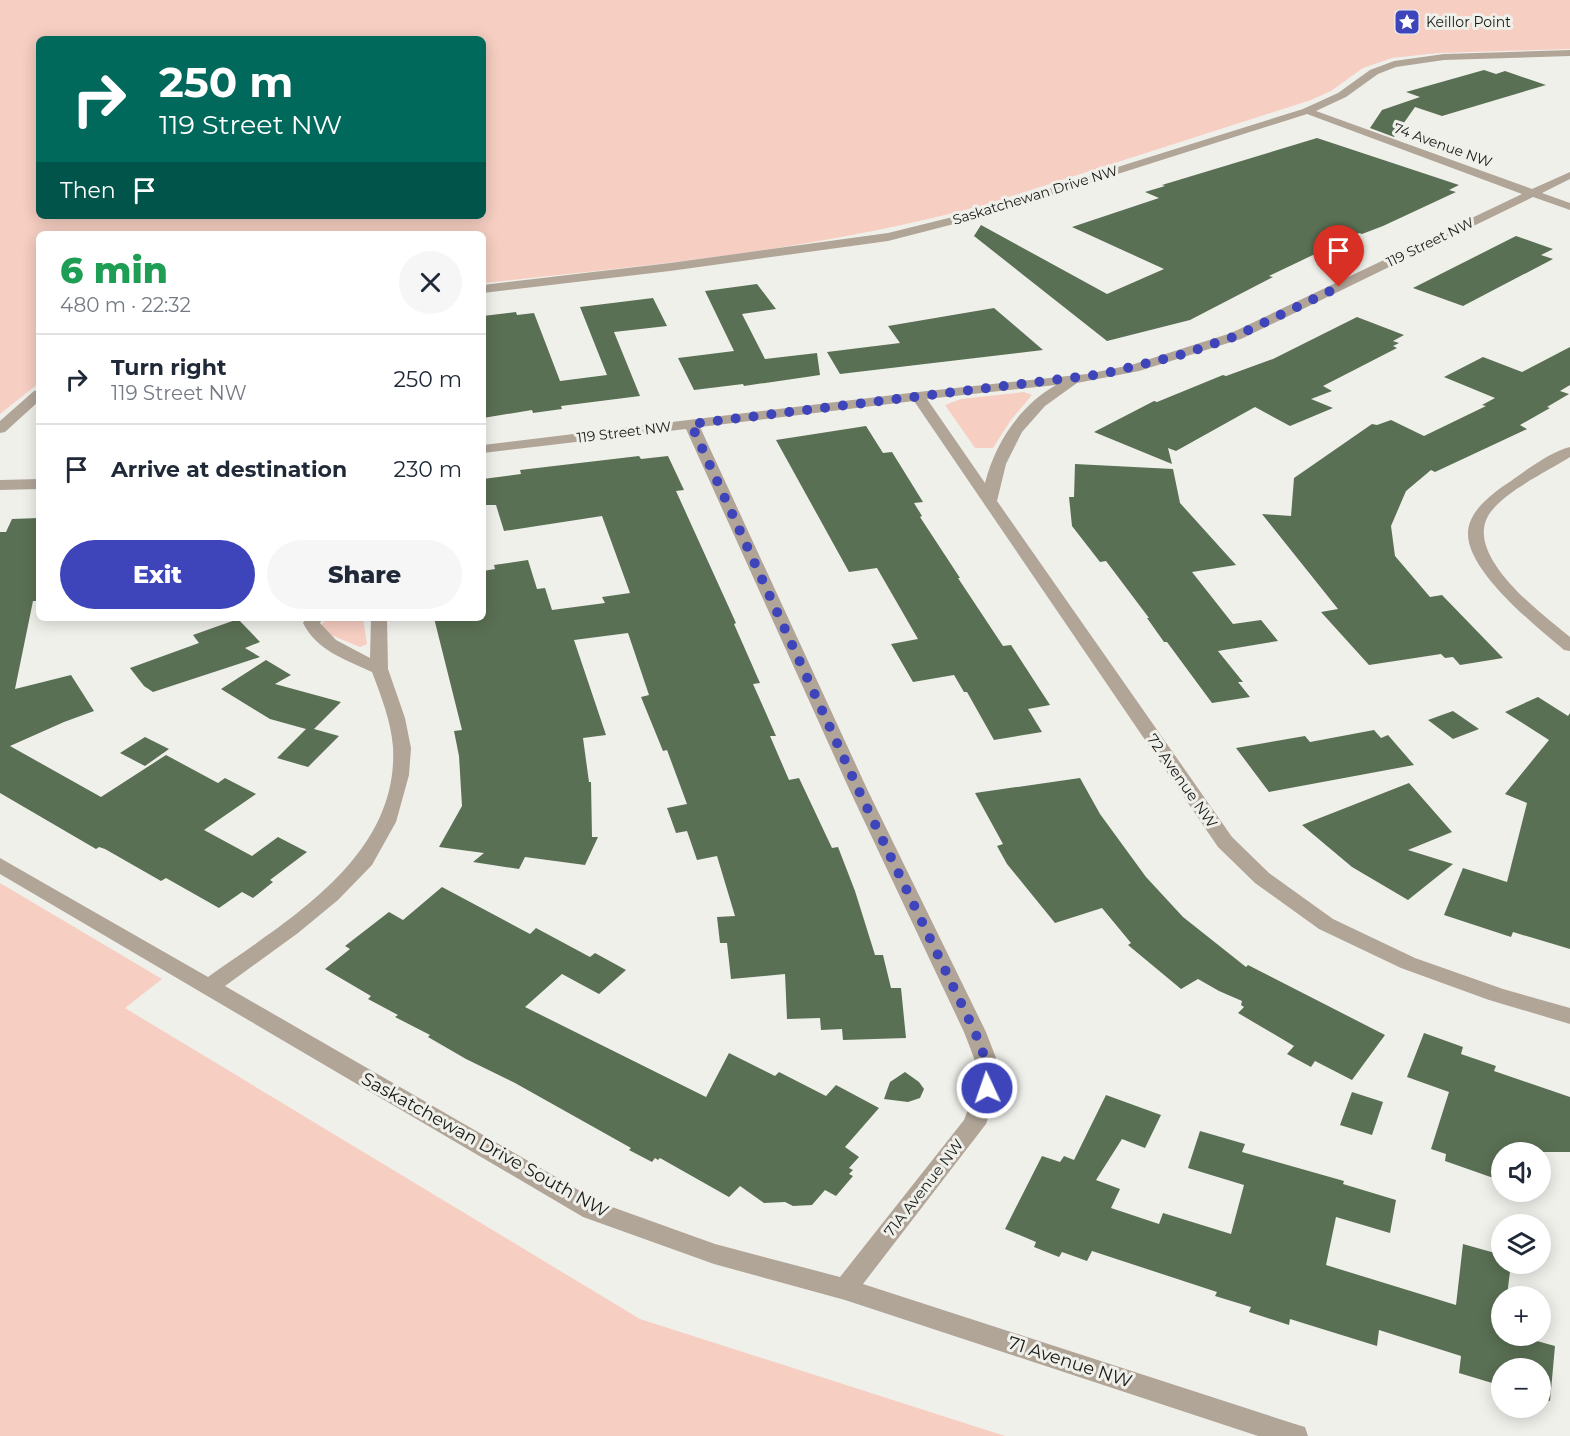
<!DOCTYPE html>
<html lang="en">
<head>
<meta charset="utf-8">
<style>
	:root { --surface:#fff; --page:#f6f6f7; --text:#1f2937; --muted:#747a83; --line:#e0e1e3; --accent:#3e44b9 }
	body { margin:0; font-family:Montserrat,sans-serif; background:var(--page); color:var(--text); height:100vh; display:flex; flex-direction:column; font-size:22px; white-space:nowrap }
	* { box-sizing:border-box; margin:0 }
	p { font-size:20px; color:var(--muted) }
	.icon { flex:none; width:33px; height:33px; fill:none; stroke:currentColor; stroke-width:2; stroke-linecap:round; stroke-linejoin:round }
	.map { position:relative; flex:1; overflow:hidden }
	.details { position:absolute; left:36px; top:231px; width:450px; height:390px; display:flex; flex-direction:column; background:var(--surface); border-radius:9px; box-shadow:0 3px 15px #0003 }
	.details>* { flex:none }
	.guide { position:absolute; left:36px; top:36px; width:450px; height:183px; border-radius:9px; box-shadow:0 3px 15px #0003; background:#00695c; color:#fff; overflow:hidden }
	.buttons { position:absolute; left:1491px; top:1142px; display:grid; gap:12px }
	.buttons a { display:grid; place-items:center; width:60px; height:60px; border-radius:50%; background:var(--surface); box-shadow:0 3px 15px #0003; font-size:30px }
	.pin { position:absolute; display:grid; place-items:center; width:51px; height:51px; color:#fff; margin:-62px -26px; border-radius:50% 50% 50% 0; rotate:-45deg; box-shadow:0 0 6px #0007 }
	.pin .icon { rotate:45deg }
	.me { position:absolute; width:66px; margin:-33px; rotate:357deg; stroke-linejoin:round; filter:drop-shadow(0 0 4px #0008) }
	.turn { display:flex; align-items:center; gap:21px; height:126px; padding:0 24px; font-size:27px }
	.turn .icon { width:78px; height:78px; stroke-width:2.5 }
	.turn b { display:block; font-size:42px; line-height:51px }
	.then { display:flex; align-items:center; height:57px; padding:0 24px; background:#0003; gap:12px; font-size:22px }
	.round { display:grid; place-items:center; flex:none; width:63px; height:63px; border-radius:32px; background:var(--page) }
	.summary { display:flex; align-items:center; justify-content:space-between; height:102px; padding:0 24px }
	h1 { font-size:36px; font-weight:800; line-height:45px; color:#1e9e55 }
	.action { display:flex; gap:12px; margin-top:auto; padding:12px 24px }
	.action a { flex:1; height:69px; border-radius:36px; background:var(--accent); color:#fff; font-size:24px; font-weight:800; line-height:69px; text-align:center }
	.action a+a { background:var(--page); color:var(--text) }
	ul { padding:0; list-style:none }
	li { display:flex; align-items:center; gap:18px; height:90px; padding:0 24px; border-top:2px solid var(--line) }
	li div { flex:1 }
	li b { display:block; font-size:22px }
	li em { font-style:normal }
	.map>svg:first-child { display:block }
	.green { fill:#f6cec2; fill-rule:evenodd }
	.building { fill:#5a7054 }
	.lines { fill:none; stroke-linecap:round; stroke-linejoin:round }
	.street { fill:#b1a598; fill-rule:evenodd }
	.route { stroke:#3e44b9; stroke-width:10; stroke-dasharray:0 18 }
	.labels { text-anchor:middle; stroke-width:6; stroke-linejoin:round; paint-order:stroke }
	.far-poi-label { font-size:14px; fill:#1a1a18; stroke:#f0f0eb; text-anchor:start }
	.far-street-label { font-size:14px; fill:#1a1a18; stroke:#f0f0eb }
	.street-label { font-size:15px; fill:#1a1a18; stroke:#f0f0eb }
	.near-street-label { font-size:18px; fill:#1a1a18; stroke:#f0f0eb }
</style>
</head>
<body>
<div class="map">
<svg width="1570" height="1436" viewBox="0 0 1570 1436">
	<rect width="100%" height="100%" fill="#f0f0eb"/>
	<g class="green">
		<path d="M0 0H1570V49L1439 53 1392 58 1363 68 1331 91 1311 100 984 205C817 250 654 265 483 283V234H39V383L0 414ZM39 39H483V216H39Z"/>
		<path d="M1024 392 1032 395 1011 420 993 448H975L945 405 961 399Z"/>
		<path d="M327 618H363L367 644 360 647 326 633 322 628V624Z"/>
		<path d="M0 883 162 979 125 1008 640 1319 1005 1436H0Z"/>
	</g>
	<g class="building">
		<path d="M1484 70 1496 74 1505 71 1546 85 1442 116 1415 107 1394 137 1370 128 1382 110 1420 97 1406 92Z"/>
		<path d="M1317 138 1459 185 1449 190 1456 192 1383 226 1362 234 1359 233 1269 276 1273 277 1190 320 1107 341 974 236 981 225 1107 294 1164 269 1072 227 1159 198 1145 192 1165 186 1162 185Z"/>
		<path d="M1516 236 1553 249 1541 255 1553 259 1463 306 1413 288Z"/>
		<path d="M757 284 776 309 742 314 765 359 817 353 820 375 744 386 743 384 694 390 678 358 734 351 705 291Z"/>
		<path d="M653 298 667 326 614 332 640 396 561 406 562 409 533 413 532 410 483 418V316L516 312 517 315 534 313 560 381 607 375 580 307Z"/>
		<path d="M994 308 1043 350 840 374 827 352 900 343 888 326Z"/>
		<path d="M1357 317 1404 335 1393 341 1399 343 1393 346 1397 348 1323 386 1332 391 1311 399 1333 408 1290 426 1255 407 1176 451 1168 448 1172 464 1094 432 1154 401 1157 402 1223 375 1226 376 1273 359Z"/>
		<path d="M1570 347V385L1560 391 1569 394 1547 407 1550 408 1520 425 1527 429 1435 472 1431 470 1406 491 1391 526 1395 556 1430 597 1442 595 1503 658 1460 665 1453 657 1445 658 1441 654 1369 665 1321 612 1338 609 1262 514 1291 516 1294 478 1372 424 1377 425 1391 420 1424 436 1486 406 1482 405 1495 398 1444 377 1483 357 1522 372Z"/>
		<path d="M866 426 883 453 892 452 923 502 914 503 922 516 920 517 960 578H958L1003 646 1011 645 1050 705 1028 709 1042 732 994 740 967 692H964L954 675 913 682 891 644 918 639 877 568 849 572 776 440Z"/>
		<path d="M639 456 641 459 668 456 684 490 676 491 736 623 734 624 760 683 753 684 776 736H770L789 780 799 778 832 848 838 847 855 891 875 955H883L891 988H901L906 1038 843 1040 842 1029 821 1030 820 1018 787 1019 785 974 731 979 727 943H720L717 917 735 916 717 856 697 860 687 831 676 833 667 808 687 804 667 750 663 751 641 697 649 695 628 633 574 640 606 735 583 738 589 782H591L592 837H598L585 865 525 857 519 869 473 862 484 853 439 847 462 806 459 756 454 731 462 730 434 618H483V571L495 569 494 565 528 560 537 589 545 588 552 610 605 603 602 597 630 593 602 516 504 531 496 505H483V479L521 474 520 470Z"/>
		<path d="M1075 464 1173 469 1180 503 1236 565 1192 572 1233 624 1261 620 1278 641 1218 651 1243 682H1238L1250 697 1212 703 1167 642H1164L1147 618H1149L1106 561 1100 562 1072 526 1069 497H1074Z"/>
		<path d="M39 518V601H33L15 689 71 675 94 711 64 722 10 746 101 797 166 755 218 783 225 778 256 794 204 830 252 856 278 837 307 852 270 880 273 882 253 898 242 892 219 908 166 878 161 881 105 849 99 847 96 849 0 793V532H6L12 519Z"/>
		<path d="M238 619 260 642 245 648 260 657 153 692 144 686 130 668 199 643 193 635Z"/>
		<path d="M266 660 291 675 275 684 341 702 314 729 339 736 308 767 277 758 306 729 270 719 221 689Z"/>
		<path d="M1538 697 1568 716 1570 713V949L1513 932 1511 937 1444 915 1463 868 1507 882 1527 803 1505 794 1549 740 1505 712Z"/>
		<path d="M1453 711 1479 729 1453 739 1428 720Z"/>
		<path d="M1374 730 1381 738 1388 735 1414 765 1269 792 1236 748 1305 736 1310 742Z"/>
		<path d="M145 737 169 749 145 766 120 753Z"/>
		<path d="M1080 778 1100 814 1146 877 1183 917 1246 967 1248 965 1385 1035 1352 1080 1315 1061 1311 1067 1287 1054 1294 1046 1238 1013 1244 1007 1241 1005 1242 1001 1219 991 1198 979 1181 989 1128 945 1131 943 1102 908 1055 923 1007 864 997 846 1003 844 975 793Z"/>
		<path d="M1409 783 1452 832 1408 850 1453 864 1408 900 1352 867 1302 825Z"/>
		<path d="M442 887 530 934 536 928 590 957 595 953 626 970 599 994 562 974 525 1007 706 1097 729 1053 775 1076 779 1072 826 1096 836 1085 879 1108 845 1147 859 1157 849 1168 853 1170 849 1174 853 1176 836 1196 825 1190 812 1205 793 1206 785 1202 764 1203 740 1186 729 1197 660 1158 658 1160 655 1158 652 1162 629 1150 631 1148 515 1083 466 1059 428 1037 430 1035 395 1017 398 1015 368 999 371 996 325 969 350 949 345 946 389 912 403 920Z"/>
		<path d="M1424 1033 1463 1047 1461 1054 1496 1066 1494 1071 1570 1097V1152H1541L1540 1156V1152H1502V1181L1445 1161 1446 1154 1431 1149 1449 1092 1407 1077Z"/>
		<path d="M905 1072 919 1082 924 1089 920 1098 908 1102 884 1099 890 1082Z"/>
		<path d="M1352 1092 1383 1102 1372 1135 1340 1125Z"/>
		<path d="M1106 1095 1161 1115 1145 1148 1122 1139 1096 1180 1120 1189 1111 1208 1159 1224 1163 1213 1231 1234 1244 1185 1188 1168 1200 1131 1245 1144 1242 1152 1344 1181 1343 1184 1396 1200 1390 1233 1336 1217 1326 1265 1456 1305 1463 1244 1502 1255V1263H1511L1507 1296H1502V1335H1515L1555 1346 1550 1401 1540 1398V1368H1502V1386L1459 1373 1461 1356 1379 1330 1377 1346 1290 1319 1289 1325 1249 1312 1251 1307 1215 1296 1217 1292 1092 1251 1087 1261 1062 1252 1059 1257 1034 1247 1036 1242 1005 1229 1042 1156 1060 1162 1064 1156 1074 1160Z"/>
	</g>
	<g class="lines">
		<g class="street">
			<path d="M1570 50V56L1444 60 1396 67 1378 74 1346 97 1316 111 1532 189 1570 172V179L1542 193 1570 203V210L1533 197 1241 339 1139 371 1077 383 1045 406 1022 432 1006 464 997 501 1232 837 1269 873 1333 919 1415 958 1503 989 1570 1008V1024L1489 1000 1401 968 1319 929 1255 883 1218 847 914 401 700 427 868 791 986 1032 996 1058 998 1088 986 1124 863 1284 1295 1424 1305 1427 1308 1436H1258L845 1300 714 1264 583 1217 0 874V858L208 977C286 921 399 858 393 747 391 721 381 696 372 672 346 660 316 650 303 623L306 618H323L320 623 336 640 370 658 371 618H387L388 669 405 718 411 748 409 775 396 822 372 865 338 900 298 933 225 986 601 1203 715 1244 840 1277 964 1120 976 1088 974 1058 964 1032 850 791 686 429 483 453V445L918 392 1087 374 1131 365 1231 333 1522 194 1307 114 985 216 888 241 670 271 483 293V285L670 263 888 233 977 211 1303 109 1338 93 1370 70 1394 61 1444 54ZM1056 385C1019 406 995 444 985 483L927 399Z"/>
			<path d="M39 390V401L5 432 0 433V421L34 391Z"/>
			<path d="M1570 447V457C1547 472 1502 492 1488 516 1465 557 1543 615 1570 637V651L1564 650C1536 626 1466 571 1468 532 1469 510 1494 492 1511 481 1526 470 1552 451 1570 447Z"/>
			<path d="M39 479V489L0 490V480Z"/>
		</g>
	</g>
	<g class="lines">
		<path class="route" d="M987 1088 985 1058 975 1032 859 791 691 424 1103 374 1184 354 1236 336 1339 287"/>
	</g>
	<defs>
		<g id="sight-square" transform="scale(1.35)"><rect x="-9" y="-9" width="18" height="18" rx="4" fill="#3e44b9" stroke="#f0f0eb"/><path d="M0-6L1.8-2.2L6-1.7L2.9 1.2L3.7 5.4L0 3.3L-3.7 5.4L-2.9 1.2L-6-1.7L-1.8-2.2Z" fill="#fff"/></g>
	</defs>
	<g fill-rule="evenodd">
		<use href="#sight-square" x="1407" y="22"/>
	</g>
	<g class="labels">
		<g class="far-poi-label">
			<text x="1426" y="27">Keillor Point</text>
		</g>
		<g class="far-street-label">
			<text transform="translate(1443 145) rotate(20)" y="5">74 Avenue NW</text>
			<text transform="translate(1035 195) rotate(-17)" y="5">Saskatchewan Drive NW</text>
			<text transform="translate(1430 242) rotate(-26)" y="5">119 Street NW</text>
			<text transform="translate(624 432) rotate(-7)" y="5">119 Street NW</text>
		</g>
		<g class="street-label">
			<text transform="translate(1182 781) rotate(55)" y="5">72 Avenue NW</text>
			<text transform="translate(924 1188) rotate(-52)" y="5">71A Avenue NW</text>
		</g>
		<g class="near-street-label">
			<text transform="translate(485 1145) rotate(29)" y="6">Saskatchewan Drive South NW</text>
			<text transform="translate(1070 1362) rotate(18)" y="6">71 Avenue NW</text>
		</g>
	</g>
</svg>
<div class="buttons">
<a><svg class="icon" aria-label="sound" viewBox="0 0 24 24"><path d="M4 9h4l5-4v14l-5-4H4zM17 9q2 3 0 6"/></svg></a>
<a><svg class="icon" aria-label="layers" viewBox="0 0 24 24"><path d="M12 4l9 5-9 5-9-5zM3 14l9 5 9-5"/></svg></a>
<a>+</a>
<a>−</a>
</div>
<div class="pin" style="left:1339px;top:287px;background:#d93025"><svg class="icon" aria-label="arrive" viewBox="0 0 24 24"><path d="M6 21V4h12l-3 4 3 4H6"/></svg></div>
<svg class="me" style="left:987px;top:1088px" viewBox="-20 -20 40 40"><circle r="17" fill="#3e44b9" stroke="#fff" stroke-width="3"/><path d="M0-11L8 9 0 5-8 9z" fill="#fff"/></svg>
<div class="guide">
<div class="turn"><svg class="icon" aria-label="right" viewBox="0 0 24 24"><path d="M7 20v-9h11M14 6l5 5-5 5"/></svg><div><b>250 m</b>119 Street NW</div></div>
<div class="then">Then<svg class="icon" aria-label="arrive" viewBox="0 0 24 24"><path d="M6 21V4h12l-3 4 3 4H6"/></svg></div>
</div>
<section class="details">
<div class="summary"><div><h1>6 min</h1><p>480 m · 22:32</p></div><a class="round"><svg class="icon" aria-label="close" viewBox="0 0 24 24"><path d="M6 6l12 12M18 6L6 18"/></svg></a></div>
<ul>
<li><svg class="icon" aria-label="right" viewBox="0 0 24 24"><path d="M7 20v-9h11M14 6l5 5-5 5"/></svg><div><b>Turn right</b><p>119 Street NW</p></div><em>250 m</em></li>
<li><svg class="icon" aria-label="arrive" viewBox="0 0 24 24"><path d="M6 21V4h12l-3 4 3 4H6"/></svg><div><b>Arrive at destination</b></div><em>230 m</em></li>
</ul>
<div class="action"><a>Exit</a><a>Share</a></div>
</section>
</div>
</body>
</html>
